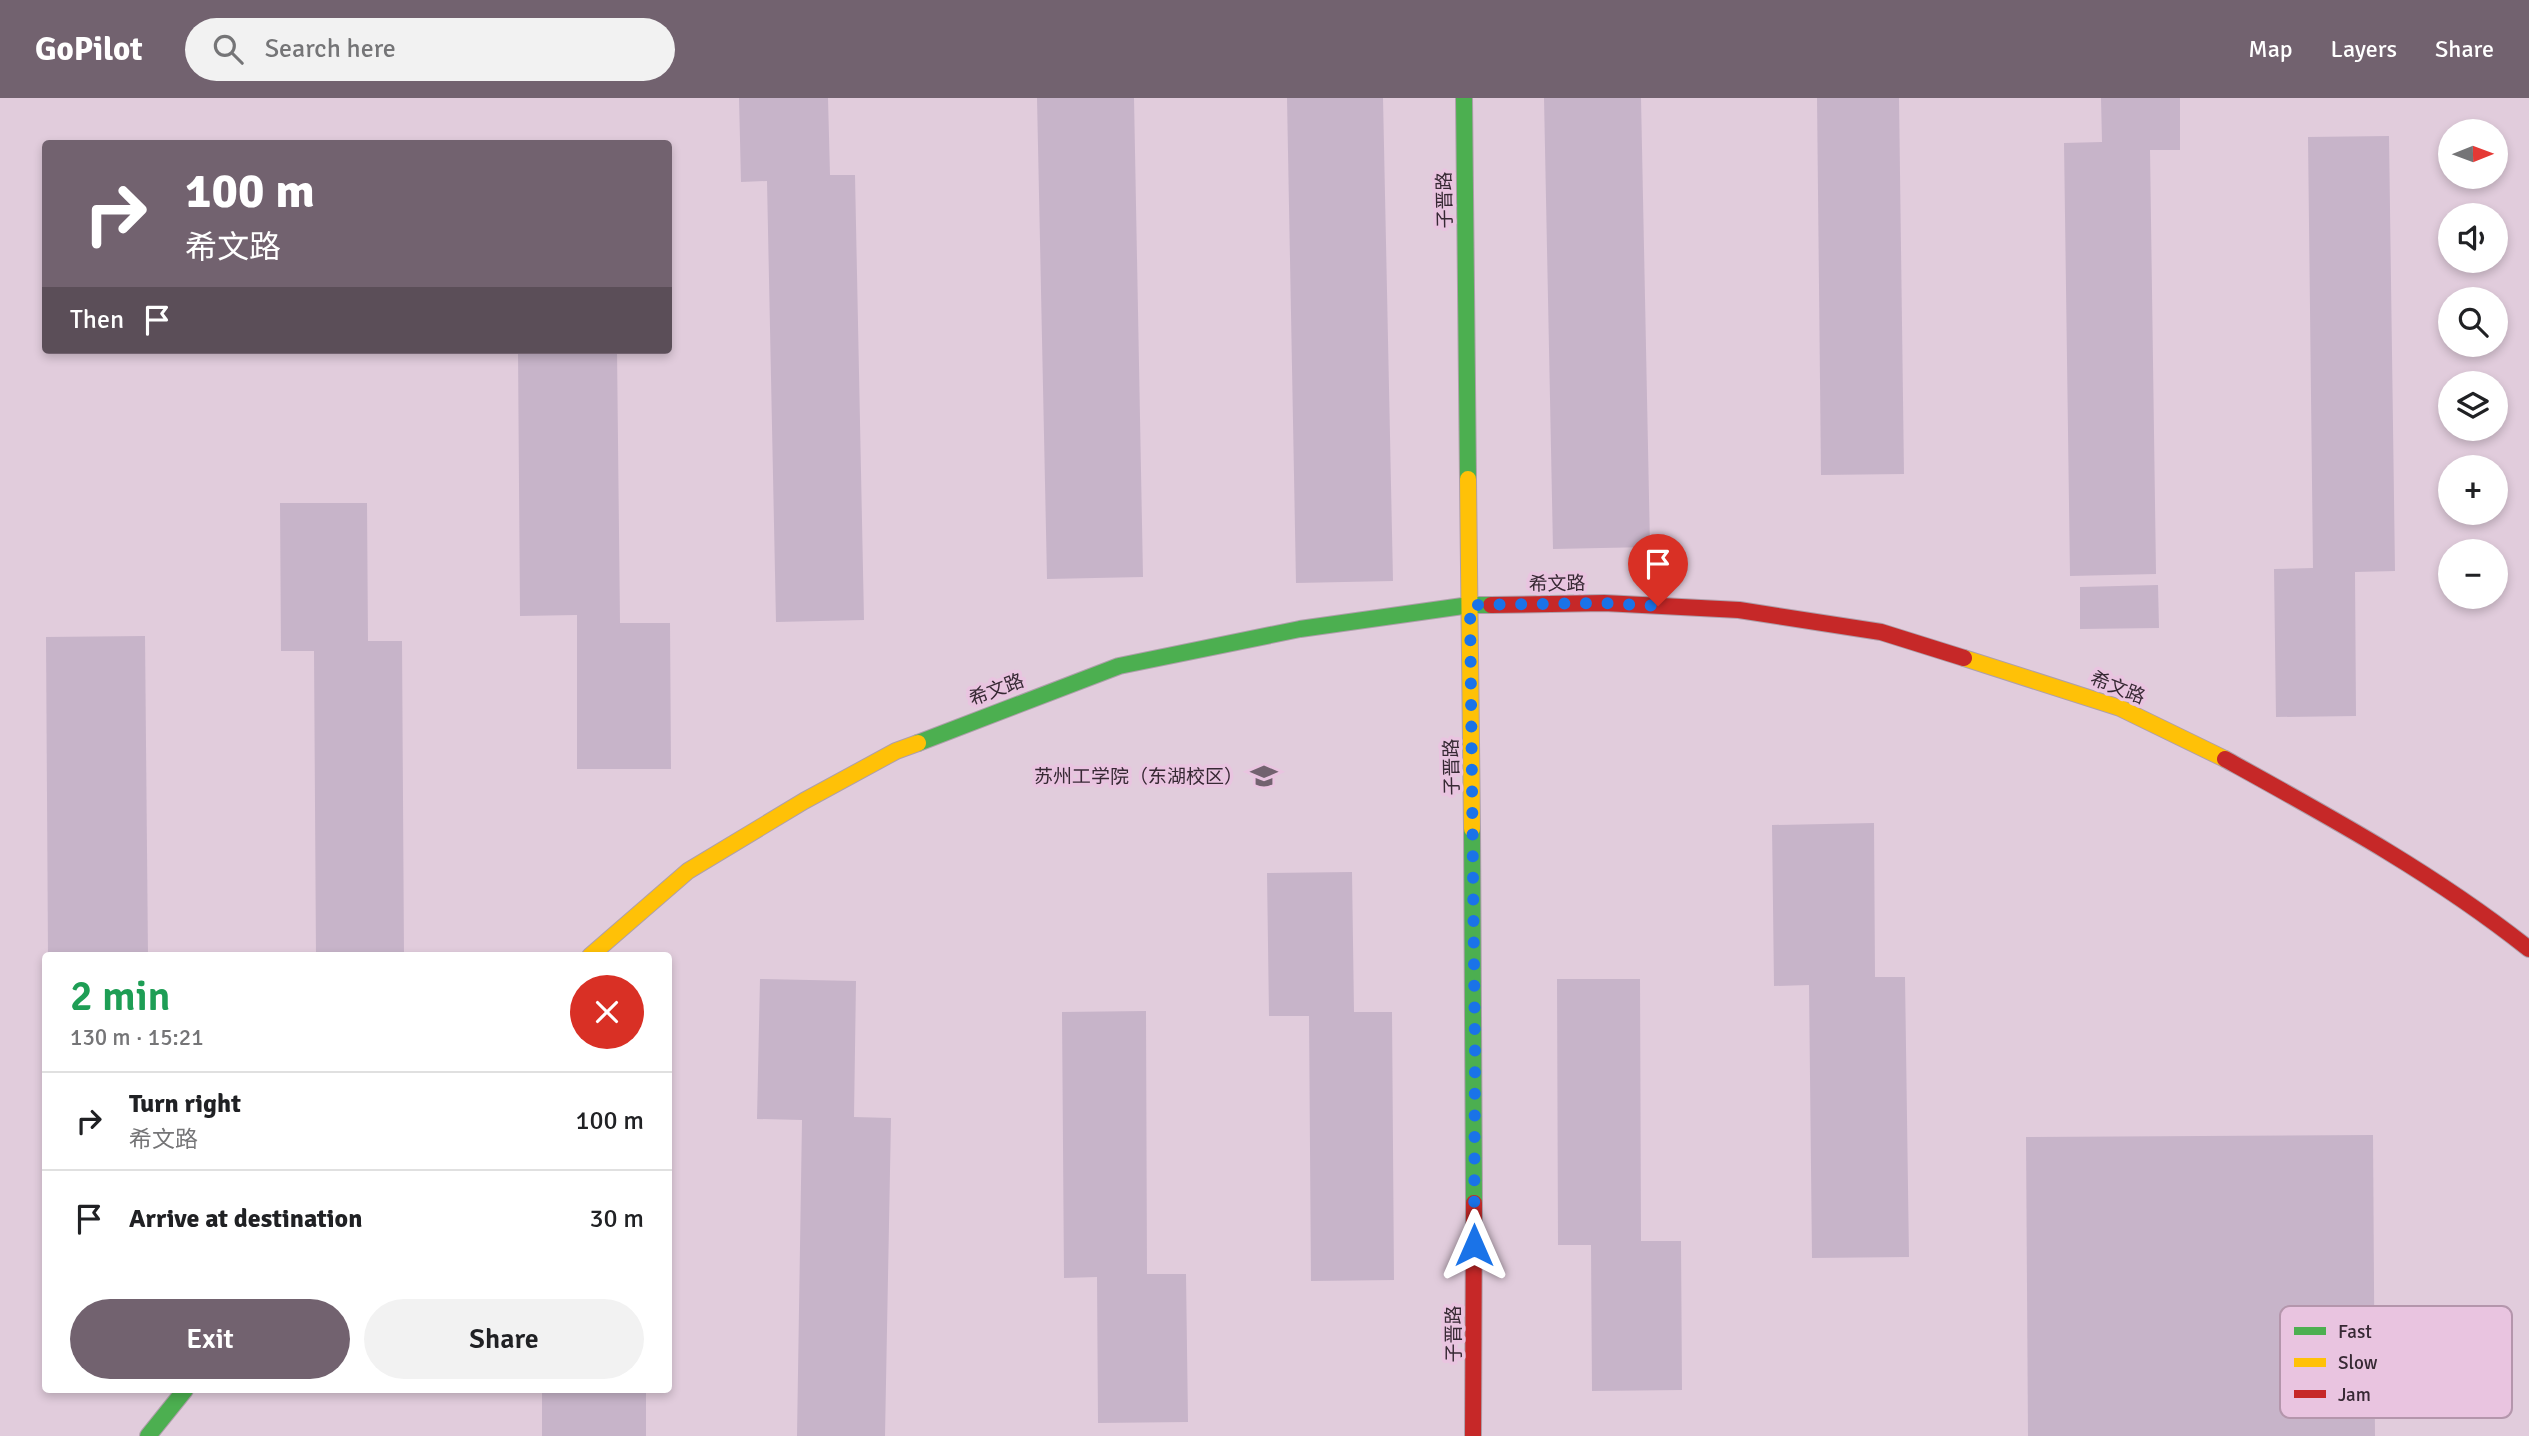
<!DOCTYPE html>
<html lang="en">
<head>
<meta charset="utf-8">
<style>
	:root { --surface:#fff; --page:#f2f2f2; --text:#202124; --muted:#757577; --line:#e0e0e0; --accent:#72626f }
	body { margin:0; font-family:Signika,"Noto Sans SC",sans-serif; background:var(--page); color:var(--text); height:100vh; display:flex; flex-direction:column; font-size:26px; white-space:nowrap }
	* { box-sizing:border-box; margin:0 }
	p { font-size:23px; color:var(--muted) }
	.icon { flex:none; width:38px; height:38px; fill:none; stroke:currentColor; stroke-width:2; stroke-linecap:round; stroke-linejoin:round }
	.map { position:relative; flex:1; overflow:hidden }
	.panel { position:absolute; left:42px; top:854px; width:630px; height:441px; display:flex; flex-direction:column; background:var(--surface); border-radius:7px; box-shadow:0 4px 10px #0003 }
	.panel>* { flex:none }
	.top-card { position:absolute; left:42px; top:42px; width:630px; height:214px; border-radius:7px; box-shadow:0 4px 10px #0003; background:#72626f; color:#fff; overflow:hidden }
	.needle { width:46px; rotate:89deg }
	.controls { position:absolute; left:2438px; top:21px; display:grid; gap:14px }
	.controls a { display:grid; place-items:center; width:70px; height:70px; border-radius:50%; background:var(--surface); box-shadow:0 4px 10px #0003; font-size:35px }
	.pin { position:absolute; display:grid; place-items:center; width:60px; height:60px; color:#fff; margin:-72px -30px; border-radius:50% 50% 50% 0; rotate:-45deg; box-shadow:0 0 7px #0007 }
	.pin .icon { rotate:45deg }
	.me { position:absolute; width:77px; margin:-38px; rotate:0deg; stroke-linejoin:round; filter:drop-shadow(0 0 5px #0008) }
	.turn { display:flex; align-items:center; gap:24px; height:147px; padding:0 28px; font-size:32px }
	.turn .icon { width:91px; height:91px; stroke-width:2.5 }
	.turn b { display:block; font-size:49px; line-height:60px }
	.then { display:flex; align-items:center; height:66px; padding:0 28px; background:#0003; gap:14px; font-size:26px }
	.round { display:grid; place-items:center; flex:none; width:74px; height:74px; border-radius:37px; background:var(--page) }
	.overview { display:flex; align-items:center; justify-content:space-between; height:119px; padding:0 28px }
	h1 { font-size:42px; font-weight:600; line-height:52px; color:#1e9e55 }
	.button { display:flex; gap:14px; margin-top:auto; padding:14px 28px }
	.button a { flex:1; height:80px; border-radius:42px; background:var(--accent); color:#fff; font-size:28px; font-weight:600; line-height:80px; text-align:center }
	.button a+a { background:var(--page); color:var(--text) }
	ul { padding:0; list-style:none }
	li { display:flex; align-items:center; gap:21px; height:98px; padding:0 28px; border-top:2px solid var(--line) }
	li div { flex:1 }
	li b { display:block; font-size:26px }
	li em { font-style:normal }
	header { display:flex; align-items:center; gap:42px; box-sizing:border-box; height:98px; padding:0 35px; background:var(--accent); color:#fff }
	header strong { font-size:33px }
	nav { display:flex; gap:38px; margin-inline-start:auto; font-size:24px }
	.search { width:490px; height:63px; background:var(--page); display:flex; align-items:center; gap:18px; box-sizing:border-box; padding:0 24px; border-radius:38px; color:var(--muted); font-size:26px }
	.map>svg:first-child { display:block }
	.building { fill:#c7b4c9 }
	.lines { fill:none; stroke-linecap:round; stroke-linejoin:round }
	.fast-casing { stroke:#ae9faa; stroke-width:18 }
	.slow-casing { stroke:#ae9faa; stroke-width:18 }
	.jam-casing { stroke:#ae9faa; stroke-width:18 }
	.fast { stroke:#4caf50; stroke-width:16 }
	.slow { stroke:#ffc107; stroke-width:16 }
	.jam { stroke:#c62828; stroke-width:16 }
	.route { stroke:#1a73e8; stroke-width:12; stroke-dasharray:0 21.6 }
	.labels { text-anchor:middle; stroke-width:7; stroke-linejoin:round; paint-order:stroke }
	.street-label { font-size:19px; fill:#372934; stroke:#e9c4e0 }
	.poi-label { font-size:19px; fill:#372934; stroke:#e9c4e0; text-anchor:end }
	.key { fill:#e9c4e0; stroke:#b496ac; stroke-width:2 }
	.key-label { font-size:19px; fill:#372934 }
</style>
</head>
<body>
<header>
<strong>GoPilot</strong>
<div class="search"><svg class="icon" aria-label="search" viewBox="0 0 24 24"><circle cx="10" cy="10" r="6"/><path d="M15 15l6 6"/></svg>Search here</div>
<nav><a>Map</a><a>Layers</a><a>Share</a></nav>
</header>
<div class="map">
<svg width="2529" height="1338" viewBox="0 0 2529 1338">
	<rect width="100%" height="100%" fill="#e1ccdc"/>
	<g class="building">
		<path d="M739 0H828L830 77H855L864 522 776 524 767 83 741 84Z"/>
		<path d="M1037 0H1134L1143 479 1047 481Z"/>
		<path d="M1287 0H1383L1393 483 1296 485Z"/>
		<path d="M1544 0H1641L1650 449 1553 451Z"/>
		<path d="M1817 0H1899L1904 376 1821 377Z"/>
		<path d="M2101 0H2180V52H2150L2156 476 2070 478 2064 45 2102 44Z"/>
		<path d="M2389 38 2395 473 2355 474 2356 618 2276 619 2274 471 2313 470 2308 39Z"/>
		<path d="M518 252H617L620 525H670L671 671H577V517L520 518Z"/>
		<path d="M280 405H367L368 543H402L404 858H316L314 553H281Z"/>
		<path d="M2158 487 2159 530 2080 531V489Z"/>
		<path d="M145 538 148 858H48L46 539Z"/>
		<path d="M1874 725 1875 879H1905L1909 1159 1812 1160 1809 887 1774 888 1772 727Z"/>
		<path d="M1352 774 1354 914H1392L1394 1182 1311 1183 1309 918H1269L1267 775Z"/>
		<path d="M760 881 856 883 854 1019 891 1020 885 1338H797L802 1022 757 1021Z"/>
		<path d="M1557 881H1640L1641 1143H1681L1682 1292 1592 1293 1591 1147H1558Z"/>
		<path d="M1146 913 1147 1176H1186L1188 1324 1098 1325 1097 1179 1064 1180 1062 914Z"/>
		<path d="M2373 1037 2375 1338H2028L2026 1039Z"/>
		<rect x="542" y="1292" width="104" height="46"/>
	</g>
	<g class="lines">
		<g class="fast-casing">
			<g id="fast">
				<path d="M1464 0 1468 381"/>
				<path d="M918 645 1119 568 1300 531 1470 507H1491"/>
				<path d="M1472 731 1474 1105"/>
				<path d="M148 1338 185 1292"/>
			</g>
		</g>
		<g class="slow-casing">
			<g id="slow">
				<path d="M1468 381 1472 731"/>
				<path d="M1964 560 2120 610 2225 661"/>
				<path d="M590 858 688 773 804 703 896 653 918 645"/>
			</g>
		</g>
		<g class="jam-casing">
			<g id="jam">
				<path d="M1491 507 1604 505 1739 512 1881 534 1964 560"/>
				<path d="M2225 661C2330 719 2435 776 2529 851"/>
				<path d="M1473 1338 1474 1105"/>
			</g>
		</g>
		<use href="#fast" class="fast"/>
		<use href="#slow" class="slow"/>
		<use href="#jam" class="jam"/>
	</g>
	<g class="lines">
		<path class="route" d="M1474 1147 1475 957 1470 507 1604 505 1658 508"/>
	</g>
	<defs>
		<g id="university-bare" transform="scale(2.1)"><path d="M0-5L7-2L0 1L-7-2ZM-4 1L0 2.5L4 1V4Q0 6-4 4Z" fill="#72626f" stroke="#e9c4e0" stroke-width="2.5" paint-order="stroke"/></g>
	</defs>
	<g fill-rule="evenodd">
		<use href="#university-bare" x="1264" y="678"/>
	</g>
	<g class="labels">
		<g class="street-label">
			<text transform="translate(1444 102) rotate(-91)" y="7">子晋路</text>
			<text transform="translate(1557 485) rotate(-1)" y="7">希文路</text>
			<text transform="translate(2118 589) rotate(21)" y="7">希文路</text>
			<text transform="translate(996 591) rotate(-21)" y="7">希文路</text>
			<text transform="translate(1451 669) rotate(-91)" y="7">子晋路</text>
			<text transform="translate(1453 1236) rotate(-90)" y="7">子晋路</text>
		</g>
		<g class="poi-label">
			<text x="1243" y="685">苏州工学院（东湖校区）</text>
		</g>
	</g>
	<rect x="2280" y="1208" width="232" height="112" rx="10" class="key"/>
	<rect x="2294" y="1229" width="32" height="8" fill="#4caf50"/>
	<rect x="2294" y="1260" width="32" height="9" fill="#ffc107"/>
	<rect x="2294" y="1292" width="32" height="8" fill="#c62828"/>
	<g class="key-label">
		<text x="2338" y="1240">Fast</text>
		<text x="2338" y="1271">Slow</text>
		<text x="2338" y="1303">Jam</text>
	</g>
</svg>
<div class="controls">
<a><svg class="needle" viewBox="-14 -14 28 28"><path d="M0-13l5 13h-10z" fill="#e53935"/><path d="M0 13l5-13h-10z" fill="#757577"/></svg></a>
<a><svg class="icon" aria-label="sound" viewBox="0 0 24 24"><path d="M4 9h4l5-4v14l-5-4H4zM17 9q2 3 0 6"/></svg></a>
<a><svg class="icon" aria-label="search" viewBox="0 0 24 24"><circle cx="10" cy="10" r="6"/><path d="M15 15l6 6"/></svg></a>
<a><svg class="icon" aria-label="layers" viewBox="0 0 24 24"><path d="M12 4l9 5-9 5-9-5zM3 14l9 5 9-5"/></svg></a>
<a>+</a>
<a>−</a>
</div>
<div class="pin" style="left:1658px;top:508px;background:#d93025"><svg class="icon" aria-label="arrive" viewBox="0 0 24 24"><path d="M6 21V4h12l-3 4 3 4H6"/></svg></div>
<svg class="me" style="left:1474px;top:1147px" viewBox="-20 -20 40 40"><path d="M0-17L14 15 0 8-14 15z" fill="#1a73e8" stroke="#fff" stroke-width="4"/></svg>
<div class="top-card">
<div class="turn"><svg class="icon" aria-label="right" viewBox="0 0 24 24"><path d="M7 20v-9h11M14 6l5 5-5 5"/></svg><div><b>100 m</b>希文路</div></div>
<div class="then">Then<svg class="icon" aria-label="arrive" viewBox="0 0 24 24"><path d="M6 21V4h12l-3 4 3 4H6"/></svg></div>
</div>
<section class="panel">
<div class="overview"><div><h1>2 min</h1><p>130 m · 15:21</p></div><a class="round" style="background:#d93025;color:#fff"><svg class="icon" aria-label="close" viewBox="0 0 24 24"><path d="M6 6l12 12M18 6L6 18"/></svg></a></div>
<ul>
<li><svg class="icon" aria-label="right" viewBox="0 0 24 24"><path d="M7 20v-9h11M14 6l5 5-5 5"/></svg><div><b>Turn right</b><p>希文路</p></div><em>100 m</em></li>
<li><svg class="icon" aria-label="arrive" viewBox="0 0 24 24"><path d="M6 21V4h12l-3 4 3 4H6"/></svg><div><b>Arrive at destination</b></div><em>30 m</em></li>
</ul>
<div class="button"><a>Exit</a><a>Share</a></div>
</section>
</div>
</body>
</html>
